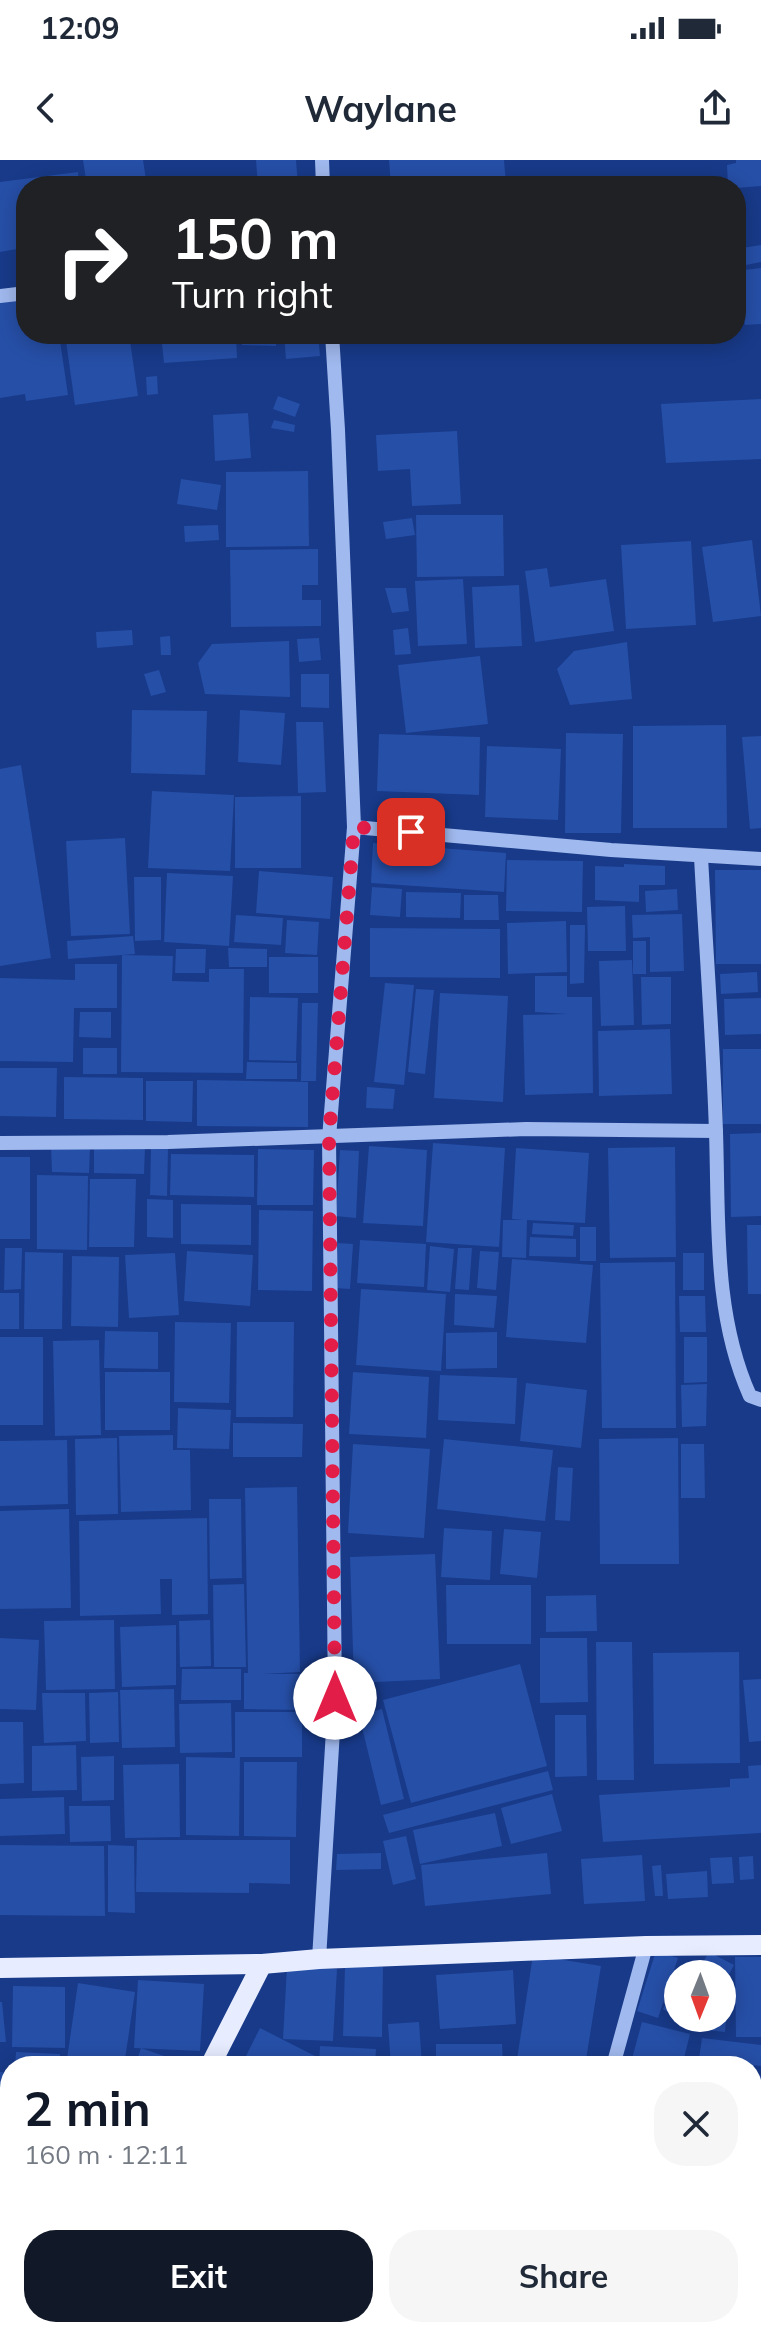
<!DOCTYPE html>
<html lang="en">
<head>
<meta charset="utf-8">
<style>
	:root { --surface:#fff; --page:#f6f6f7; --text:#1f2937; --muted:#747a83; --accent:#111827 }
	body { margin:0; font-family:Mulish,sans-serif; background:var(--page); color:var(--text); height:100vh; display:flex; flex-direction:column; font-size:30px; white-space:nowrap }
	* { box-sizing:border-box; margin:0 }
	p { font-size:26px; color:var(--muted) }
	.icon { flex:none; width:44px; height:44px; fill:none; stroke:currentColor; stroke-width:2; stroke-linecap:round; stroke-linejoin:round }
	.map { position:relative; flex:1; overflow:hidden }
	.side { position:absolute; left:0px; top:1896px; width:762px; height:282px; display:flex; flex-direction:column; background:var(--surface); border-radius:32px 32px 0 0; box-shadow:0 4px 20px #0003 }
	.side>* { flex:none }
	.top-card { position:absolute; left:16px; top:16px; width:730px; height:168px; border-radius:32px; box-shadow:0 4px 20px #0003; background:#202124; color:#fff; overflow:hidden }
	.needle { width:52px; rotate:181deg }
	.fabs { position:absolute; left:664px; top:1800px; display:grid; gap:16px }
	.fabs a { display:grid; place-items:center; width:72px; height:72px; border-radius:50%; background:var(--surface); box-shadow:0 4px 20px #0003; font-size:40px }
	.pin { position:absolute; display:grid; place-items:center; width:68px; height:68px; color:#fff; margin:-34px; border-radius:16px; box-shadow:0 4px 12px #0006 }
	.me { position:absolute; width:88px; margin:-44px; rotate:0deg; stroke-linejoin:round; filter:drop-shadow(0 0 6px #0008) }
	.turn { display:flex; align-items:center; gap:28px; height:168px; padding:0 24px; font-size:36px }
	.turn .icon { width:104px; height:104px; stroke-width:2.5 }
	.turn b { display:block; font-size:56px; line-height:68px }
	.round { display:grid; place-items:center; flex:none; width:84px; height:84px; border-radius:32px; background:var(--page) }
	.headline { display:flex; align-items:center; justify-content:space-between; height:136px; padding:0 24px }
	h1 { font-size:48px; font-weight:700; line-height:60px; color:var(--accent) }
	.button { display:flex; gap:16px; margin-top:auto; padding:16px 24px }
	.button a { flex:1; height:92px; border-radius:32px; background:var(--accent); color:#fff; font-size:32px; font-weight:700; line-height:92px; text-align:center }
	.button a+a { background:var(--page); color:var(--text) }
	.status { display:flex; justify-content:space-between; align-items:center; height:56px; padding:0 40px; background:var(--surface); direction:ltr }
	.status svg { height:22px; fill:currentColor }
	header { display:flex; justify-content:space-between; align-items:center; height:104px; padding:0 24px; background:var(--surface); font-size:36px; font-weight:700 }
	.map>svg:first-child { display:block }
	.building { fill:#264fa7 }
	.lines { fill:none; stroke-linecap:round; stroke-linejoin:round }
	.minor { stroke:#a0b9ee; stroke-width:14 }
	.major { stroke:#e7edff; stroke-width:20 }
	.route { stroke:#e11d48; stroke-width:14; stroke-dasharray:0 25.2 }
</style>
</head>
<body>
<div class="status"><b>12:09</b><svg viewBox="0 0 49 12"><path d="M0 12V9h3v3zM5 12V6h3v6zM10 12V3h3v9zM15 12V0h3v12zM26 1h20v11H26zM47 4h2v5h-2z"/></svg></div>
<header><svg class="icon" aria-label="back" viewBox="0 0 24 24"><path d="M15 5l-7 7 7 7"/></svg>Waylane<svg class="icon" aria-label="share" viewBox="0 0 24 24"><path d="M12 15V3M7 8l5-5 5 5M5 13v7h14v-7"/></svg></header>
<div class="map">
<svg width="761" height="2177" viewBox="0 0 761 2177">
	<rect width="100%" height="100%" fill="#183a89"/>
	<g class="building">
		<path d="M83 0H143L147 26H87Z"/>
		<path d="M256 0H296L298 26H258Z"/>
		<path d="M389 0H504L506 24 391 26Z"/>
		<path d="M736 0H761V26L736 28V26H728L727 5 736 3Z"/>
		<path d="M78 12 79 26H26V99L23 88 0 92V22Z"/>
		<path d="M761 85V102L736 107V89Z"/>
		<path d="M761 108V164L745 165 736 111Z"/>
		<path d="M26 136V174H59L68 235 26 241 25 234 0 238V140Z"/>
		<path d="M65 174H129L138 236 75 245Z"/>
		<path d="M161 174H236L237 198 164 203Z"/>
		<path d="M242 174H276V186L242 185Z"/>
		<path d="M284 174H318L320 196 286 199Z"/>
		<path d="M157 216 158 234 147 235 146 217Z"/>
		<path d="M278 236 300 244 295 257 273 249Z"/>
		<path d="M761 239V299L666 303 661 244Z"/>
		<path d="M248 253 251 298 215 301 213 255Z"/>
		<path d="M274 260 295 265 294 272 271 268Z"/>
		<path d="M457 271 461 344 412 346 410 309 378 311 376 275Z"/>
		<path d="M308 311 309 386 226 387V312Z"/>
		<path d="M181 319 221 325 217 350 177 344Z"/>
		<path d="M416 355H503L504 416 417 417Z"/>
		<path d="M412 358 415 375 386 379 383 362Z"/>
		<path d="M218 365 219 380 185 382 184 366Z"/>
		<path d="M752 380 761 456 713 462 702 387Z"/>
		<path d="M691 381 696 465 626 469 621 385Z"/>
		<path d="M318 389V425H302V440H321V466L231 467 230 390Z"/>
		<path d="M547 408 550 427 606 419 614 471 535 482 525 411Z"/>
		<path d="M463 419 467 484 418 486 415 421Z"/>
		<path d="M519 425 522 486 475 488 472 427Z"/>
		<path d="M385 428H406L409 451 392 453Z"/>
		<path d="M408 468 411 494 395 495 393 470Z"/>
		<path d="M132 470 133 485 97 488 96 472Z"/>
		<path d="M170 476 171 495H161L160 477Z"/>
		<path d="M319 478 321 500 299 502 297 479Z"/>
		<path d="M289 481 290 537 205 534 198 503 212 484Z"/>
		<path d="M627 482 632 539 570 545 557 509 574 491Z"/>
		<path d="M480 496 488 564 406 573 398 505Z"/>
		<path d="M159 510 166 532 151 536 144 514Z"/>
		<path d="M301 514H329V548L301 547Z"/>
		<path d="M132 550 207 551 205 615 131 613Z"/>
		<path d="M240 550 285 553 281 605 238 602Z"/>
		<path d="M296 562H323L326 632 298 633Z"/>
		<path d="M726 565 727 668H633V566Z"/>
		<path d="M566 573 623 574 621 673H565Z"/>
		<path d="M379 574 480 577 479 635 377 631Z"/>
		<path d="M761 576V668L750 669 742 577Z"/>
		<path d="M487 586 561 589 558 660 485 657Z"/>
		<path d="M21 605 51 798 0 806V609Z"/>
		<path d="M152 631 234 635 230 711 148 708Z"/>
		<path d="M301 636V708H235V637Z"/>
		<path d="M125 678 130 774 71 776 66 681Z"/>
		<path d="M373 683 506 693 504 732 371 723Z"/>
		<path d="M507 700 583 701 582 752 506 751Z"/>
		<path d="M624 704 665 706V725H639V742L595 740V706L624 707Z"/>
		<path d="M715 710H761V804H716Z"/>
		<path d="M259 711 333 717 330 759 256 753Z"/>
		<path d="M167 713 233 716 229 786 164 782Z"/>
		<path d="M134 717H161V780L135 781Z"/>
		<path d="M372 727 402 729 400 757 370 755Z"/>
		<path d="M677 729 678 750 646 752 645 731Z"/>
		<path d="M406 732 461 733 460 758 406 757Z"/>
		<path d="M464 735H498L499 760H464Z"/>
		<path d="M625 746 626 791H588L587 747Z"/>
		<path d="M682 754 684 811 650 812V777L633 778 632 755Z"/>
		<path d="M236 755 283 758 281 785 234 782Z"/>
		<path d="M287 760 319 762 317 795 285 793Z"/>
		<path d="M566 761 567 812 508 814 507 763Z"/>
		<path d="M570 765H585L584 823 570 824Z"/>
		<path d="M370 768 500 769V818L370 817Z"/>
		<path d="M133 776 135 794 68 799 67 781Z"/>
		<rect x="633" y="781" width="13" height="33"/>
		<path d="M228 788 267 789V807H229Z"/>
		<path d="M176 789H206L205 813H175Z"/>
		<path d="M122 795 173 796 172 821 209 822V809H244L243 913 121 912Z"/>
		<rect x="269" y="797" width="49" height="36"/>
		<path d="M632 800 634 865 601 866 599 801Z"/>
		<path d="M75 804H117V848H74L73 902 0 901V818L75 820Z"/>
		<path d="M757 812 758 832 721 834 720 814Z"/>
		<path d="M535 816H567V837H592L593 933 525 935 523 855 567 854 535 852Z"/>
		<path d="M641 817H671V864L642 865Z"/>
		<path d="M385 823 414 825 404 925 374 922Z"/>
		<path d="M416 829 434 830 425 914 408 912Z"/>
		<path d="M440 833 508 836 503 942 434 938Z"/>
		<path d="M250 837 298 838 296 901 249 900Z"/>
		<path d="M761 838V874L725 875 724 839Z"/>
		<path d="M302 843H318L316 921H301Z"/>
		<path d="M80 852H111V878L79 877Z"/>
		<path d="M670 869 672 934 599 936 598 871Z"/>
		<rect x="83" y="888" width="34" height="26"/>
		<rect x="723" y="889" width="38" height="75"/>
		<path d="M247 902 297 903V919H246Z"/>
		<path d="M0 908H57L56 957 0 956Z"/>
		<path d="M64 917 143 918V960L64 959Z"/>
		<path d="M197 920 308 922V967L197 966Z"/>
		<path d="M146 921H193L192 962 146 961Z"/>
		<path d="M367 927 395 929 393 949 366 948Z"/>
		<path d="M761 973V1056L731 1057 730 974Z"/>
		<path d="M433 983 505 988 499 1087 426 1082Z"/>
		<path d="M94 986 145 987 144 1014 94 1013Z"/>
		<path d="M369 986 427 990 423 1066 363 1063Z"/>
		<path d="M51 987H90L89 1013 52 1012Z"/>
		<path d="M675 987 676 1097 610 1098 608 988Z"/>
		<path d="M516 988 589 993 585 1063 527 1060 526 1098 502 1097 503 1060H523L512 1059Z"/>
		<path d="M151 989H168L167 1036 150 1035Z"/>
		<path d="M258 989 314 990 313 1045H257Z"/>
		<path d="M340 990 359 991 356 1058 336 1056Z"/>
		<path d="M171 994 254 995V1037L170 1035Z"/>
		<rect x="0" y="997" width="30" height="82"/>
		<path d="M37 1015 88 1016 87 1090 37 1089Z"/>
		<path d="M90 1019H136L134 1087H89Z"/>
		<path d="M147 1039 173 1040V1078L147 1077Z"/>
		<path d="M181 1044 251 1045V1085L181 1084Z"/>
		<path d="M259 1050 313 1051 312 1131 258 1130Z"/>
		<path d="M533 1063 574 1065 573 1076 532 1074Z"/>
		<path d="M747 1065H761V1134H748Z"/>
		<rect x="580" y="1067" width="16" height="34"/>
		<path d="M530 1077 576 1079V1097L529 1096Z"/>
		<path d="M360 1080 426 1084 424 1127 357 1123Z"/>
		<path d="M338 1083 353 1084 350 1129 335 1128Z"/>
		<path d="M430 1086 454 1089 450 1132 427 1130Z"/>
		<path d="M5 1088H22L21 1129 4 1130Z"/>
		<path d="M458 1088H472L469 1130 455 1129Z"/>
		<path d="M187 1091 253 1095 250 1146 184 1141Z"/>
		<path d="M480 1091 499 1092 496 1130 477 1128Z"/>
		<path d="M25 1092 63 1093 62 1169H24Z"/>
		<path d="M175 1093 179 1155 129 1158 125 1095Z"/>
		<rect x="683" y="1093" width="21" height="37"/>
		<path d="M72 1096 119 1097 118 1167 71 1166Z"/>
		<path d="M512 1099 593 1105 586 1183 506 1177Z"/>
		<path d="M675 1102 676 1268H602L600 1103Z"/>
		<path d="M361 1129 446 1134 441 1211 356 1205Z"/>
		<rect x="0" y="1133" width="19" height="36"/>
		<path d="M455 1134 497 1136 494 1168 454 1165Z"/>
		<path d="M679 1136H705L706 1172H680Z"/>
		<path d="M175 1162 231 1163 229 1243 174 1242Z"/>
		<path d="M237 1162H294L293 1257H236Z"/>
		<path d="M105 1171 158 1172V1209L104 1208Z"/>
		<path d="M497 1172V1208L446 1209V1173Z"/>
		<rect x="0" y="1177" width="43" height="88"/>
		<path d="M684 1177H707V1222L684 1223Z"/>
		<path d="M99 1180 101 1275 55 1276 53 1181Z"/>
		<rect x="105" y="1212" width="65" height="58"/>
		<path d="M353 1212 429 1217 426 1278 349 1274Z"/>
		<path d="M440 1215 517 1218 515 1264 438 1260Z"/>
		<path d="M526 1223 587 1230 581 1288 520 1281Z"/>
		<path d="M707 1224 706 1266 682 1267 681 1225Z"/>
		<path d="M178 1248 231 1250 229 1289 177 1288Z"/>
		<path d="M233 1263 303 1264 302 1297H233Z"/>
		<path d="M173 1275V1290H190L191 1350 121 1352 119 1276Z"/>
		<path d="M117 1278 118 1354 76 1355 75 1279Z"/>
		<path d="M678 1278 679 1404H600L599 1279Z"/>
		<path d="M444 1279 553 1290 545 1361 437 1349Z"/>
		<path d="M67 1280 68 1344 0 1346V1281Z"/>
		<path d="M353 1284 430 1289 424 1378 348 1373Z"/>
		<path d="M681 1284H704L705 1338H681Z"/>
		<path d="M558 1307 573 1308 570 1361 555 1360Z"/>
		<path d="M297 1327 300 1512 262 1514H303V1550L244 1549V1513H248L245 1328Z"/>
		<path d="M209 1339H241L242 1418 210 1419Z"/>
		<path d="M69 1349 71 1448 0 1449V1351Z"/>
		<path d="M207 1358 208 1454 172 1455V1419H160L161 1454 80 1456 79 1361Z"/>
		<path d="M444 1368 492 1371 490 1420 441 1417Z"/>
		<path d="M504 1369 541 1372 537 1418 500 1414Z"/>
		<path d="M435 1394 440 1519 354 1523 350 1397Z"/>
		<path d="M244 1424 246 1507H214L213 1425Z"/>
		<path d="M446 1425H531V1484H447Z"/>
		<path d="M596 1435 597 1471 546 1472V1436Z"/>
		<path d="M114 1460 115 1529 46 1530 44 1461Z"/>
		<path d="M210 1460 211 1506 180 1507 179 1461Z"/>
		<path d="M176 1465V1525L122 1527 120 1467Z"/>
		<path d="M0 1478 39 1480 36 1550 0 1549Z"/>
		<path d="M540 1478H587L588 1542 540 1543Z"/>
		<path d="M596 1482H632L634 1620H597Z"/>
		<path d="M739 1492 740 1603 654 1604 653 1493Z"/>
		<path d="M520 1504 547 1606 411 1643 383 1540Z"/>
		<path d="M182 1509H241V1540H181Z"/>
		<path d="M761 1519V1581L749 1582 743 1520Z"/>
		<path d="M174 1529 175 1587 122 1588 120 1530Z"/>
		<path d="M118 1532 119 1582 90 1583 89 1533Z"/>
		<path d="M42 1533H85L86 1581 44 1583Z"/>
		<path d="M231 1543 232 1592 180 1593 179 1544Z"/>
		<path d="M382 1549 404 1639 381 1645 359 1555Z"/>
		<path d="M235 1552H302V1597H240L239 1676 186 1675V1597L235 1598Z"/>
		<path d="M555 1555H586L587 1616 555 1617Z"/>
		<path d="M0 1562H23L24 1623 0 1624Z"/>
		<path d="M76 1585 77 1630 32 1631V1586Z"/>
		<path d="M114 1596V1640L82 1641 81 1597Z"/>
		<path d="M244 1602H297L296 1677 244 1676Z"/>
		<path d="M179 1604 180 1677 125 1678 123 1605Z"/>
		<path d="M761 1605V1673L603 1682 599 1635 730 1627V1619L749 1618 748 1606Z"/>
		<path d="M548 1611 553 1630 389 1673 383 1655Z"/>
		<path d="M552 1634 562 1671 511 1684 501 1648Z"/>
		<path d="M64 1637 65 1674 0 1676V1639Z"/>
		<path d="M69 1646H110L111 1681 70 1682Z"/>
		<path d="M495 1653 502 1686 420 1704 413 1670Z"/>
		<path d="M406 1676 416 1719 393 1725 383 1681Z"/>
		<path d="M137 1680H290V1724L249 1723V1733L136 1732Z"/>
		<path d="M0 1685 104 1686 105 1756 0 1755Z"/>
		<path d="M108 1685 134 1686 135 1753 108 1752Z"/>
		<path d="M381 1693V1709L336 1710 337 1694Z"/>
		<path d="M547 1693 551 1734 425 1746 421 1705Z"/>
		<path d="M642 1695 645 1741 584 1744 581 1699Z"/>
		<path d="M753 1696 754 1719 740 1720 739 1697Z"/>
		<path d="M732 1697 734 1723 712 1724 710 1698Z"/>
		<path d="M661 1705 663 1736H655L652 1706Z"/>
		<path d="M707 1711 708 1737 668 1739 666 1714Z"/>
		<path d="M656 1791 678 1798 658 1858 637 1851Z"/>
		<path d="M709 1792 734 1805 722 1828V1814H696Z"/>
		<path d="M533 1795 601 1806 585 1906H516Z"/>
		<path d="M735 1797H761V1877H736Z"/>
		<path d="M345 1806 383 1807 382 1877 343 1876Z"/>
		<path d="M287 1807 337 1809 333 1881 283 1879Z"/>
		<path d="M513 1810 516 1864 440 1869 436 1815Z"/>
		<path d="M138 1820 204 1824 200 1891 134 1888Z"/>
		<path d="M678 1821V1858L663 1849Z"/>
		<path d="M78 1823 135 1832 124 1906H66Z"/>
		<path d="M13 1826 65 1827V1888L12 1887Z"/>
		<path d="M722 1834 728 1835 725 1872 699 1869 700 1858H722Z"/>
		<path d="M0 1842H2L6 1882H0Z"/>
		<path d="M419 1862 422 1906H391L388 1864Z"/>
		<path d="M642 1862 690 1874 682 1906H630Z"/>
		<path d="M260 1868 319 1898 315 1906H251L243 1902Z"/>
		<path d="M702 1878 761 1885V1906L699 1899Z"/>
		<path d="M436 1884H502L503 1906H436Z"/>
		<path d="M320 1886 376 1889 375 1906H319Z"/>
		<path d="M141 1888 184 1903 183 1906H135Z"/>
		<path d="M16 1892 60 1894 59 1906H15Z"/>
		<path d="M0 1912 10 1913V1940L2 2009Z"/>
		<path d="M752 1914 761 1916V1978L752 1976Z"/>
		<path d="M752 1983 761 1984V2020L752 2019Z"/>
		<path d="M0 2022 10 2028V2079L0 2073Z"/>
		<path d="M752 2023 761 2024V2085L752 2084Z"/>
		<path d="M0 2078 10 2084V2157L7 2161 0 2156Z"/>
		<path d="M752 2089 761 2091V2177L711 2174 712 2168H752Z"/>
		<path d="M119 2168H183L176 2177H114Z"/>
		<path d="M189 2168H212L207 2177H190L185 2174Z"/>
		<path d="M218 2168H254L248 2177H227L216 2171Z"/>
		<path d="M263 2168H311L306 2177H280Z"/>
		<path d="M318 2168H361L356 2177H313Z"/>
		<path d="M368 2168H379L394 2177H362Z"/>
		<path d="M408 2168H447L442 2177H424Z"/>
		<path d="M461 2168H498L493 2177H473L460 2170Z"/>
		<path d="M556 2168H612L628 2177H551Z"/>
	</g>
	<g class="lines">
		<g class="minor">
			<path d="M322 0 323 26"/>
			<path d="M0 136 26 133"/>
			<path d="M354 667 611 690 761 699"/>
			<path d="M701 697C706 789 713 880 716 972 719 1060 713 1154 750 1236L761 1240"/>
			<path d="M0 983 168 982 526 969 716 971"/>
			<path d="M319 1799 335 1538 329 978 354 667 338 270 332 174"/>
			<path d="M613 1906 646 1786"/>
			<path d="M534 2177 538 2168"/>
		</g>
		<g class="major">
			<path d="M0 1808 262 1804 319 1799 646 1786 761 1785"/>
			<path d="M210 1906 262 1804"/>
			<path d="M70 2177 75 2168"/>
		</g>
	</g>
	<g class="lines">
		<path class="route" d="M335 1538 329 978 354 667 411 672"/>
	</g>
</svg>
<div class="fabs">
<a><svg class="needle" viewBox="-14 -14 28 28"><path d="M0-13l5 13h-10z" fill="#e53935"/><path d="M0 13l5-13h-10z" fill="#747a83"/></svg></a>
</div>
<div class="pin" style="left:411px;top:672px;background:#d93025"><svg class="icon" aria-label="arrive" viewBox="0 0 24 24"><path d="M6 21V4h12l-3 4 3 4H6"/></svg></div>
<svg class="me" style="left:335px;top:1538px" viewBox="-20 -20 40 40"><circle r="19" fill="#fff"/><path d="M0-13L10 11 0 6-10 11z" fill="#e11d48"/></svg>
<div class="top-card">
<div class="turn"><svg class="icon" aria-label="right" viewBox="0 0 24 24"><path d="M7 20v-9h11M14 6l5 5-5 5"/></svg><div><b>150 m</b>Turn right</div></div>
</div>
<section class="side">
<div class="headline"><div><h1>2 min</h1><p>160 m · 12:11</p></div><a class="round"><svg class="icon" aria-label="close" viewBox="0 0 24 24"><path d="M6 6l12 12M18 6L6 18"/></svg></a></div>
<div class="button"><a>Exit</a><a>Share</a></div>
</section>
</div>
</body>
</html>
